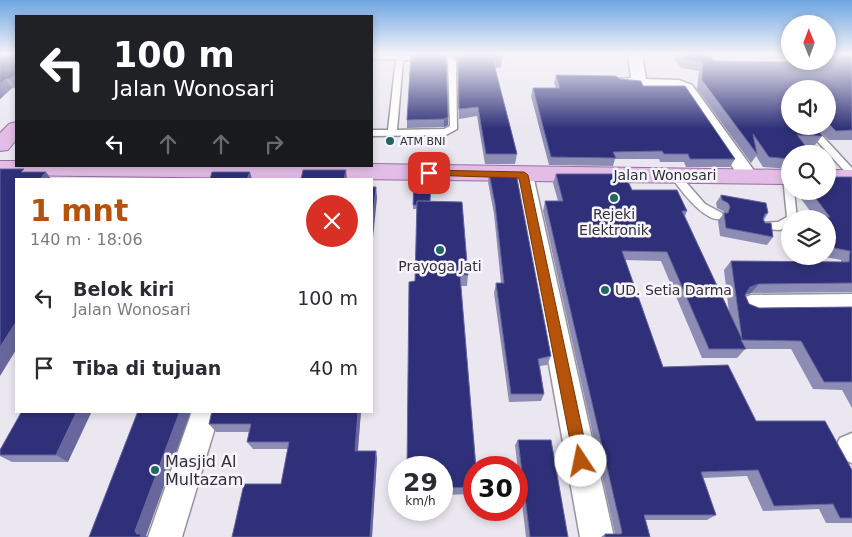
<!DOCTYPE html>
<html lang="id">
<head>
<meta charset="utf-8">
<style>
	:root { --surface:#fff; --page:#f7f7f7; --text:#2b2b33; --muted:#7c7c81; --accent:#b45309 }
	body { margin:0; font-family:"DejaVu Sans",sans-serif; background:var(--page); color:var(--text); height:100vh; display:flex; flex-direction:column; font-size:19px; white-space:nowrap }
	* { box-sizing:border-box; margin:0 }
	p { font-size:16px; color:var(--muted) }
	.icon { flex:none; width:28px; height:28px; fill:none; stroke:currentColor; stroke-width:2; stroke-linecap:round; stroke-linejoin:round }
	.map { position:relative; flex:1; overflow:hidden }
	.drawer { position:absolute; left:15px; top:178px; width:358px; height:235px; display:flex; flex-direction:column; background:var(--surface); border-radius:0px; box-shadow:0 2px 8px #0003 }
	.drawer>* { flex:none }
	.banner { position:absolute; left:15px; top:15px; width:358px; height:152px; border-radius:0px; box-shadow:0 2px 8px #0003; background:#202124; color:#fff; overflow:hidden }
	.needle { width:32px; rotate:359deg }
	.controls { position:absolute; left:781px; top:15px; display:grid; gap:10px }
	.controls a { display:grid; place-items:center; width:55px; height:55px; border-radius:50%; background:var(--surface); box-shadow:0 2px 8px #0003; font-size:25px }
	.speed { position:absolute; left:388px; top:456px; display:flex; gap:10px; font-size:25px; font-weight:700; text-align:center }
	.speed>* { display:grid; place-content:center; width:65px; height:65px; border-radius:50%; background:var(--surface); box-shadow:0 2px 8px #0003; line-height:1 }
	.speed small { font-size:12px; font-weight:400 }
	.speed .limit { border:8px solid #d22; background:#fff; color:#111 }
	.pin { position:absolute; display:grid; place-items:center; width:42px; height:42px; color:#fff; margin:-21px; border-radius:10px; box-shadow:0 2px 8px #0006 }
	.me { position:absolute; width:55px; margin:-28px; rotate:349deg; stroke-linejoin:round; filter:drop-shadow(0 0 4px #0008) }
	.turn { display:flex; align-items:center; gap:18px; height:105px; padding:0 15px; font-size:22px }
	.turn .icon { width:65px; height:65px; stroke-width:2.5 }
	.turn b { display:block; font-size:35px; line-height:42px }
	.lanes { display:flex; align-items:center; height:48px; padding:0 15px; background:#0003; justify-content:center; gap:25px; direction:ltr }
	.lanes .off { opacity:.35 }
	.round { display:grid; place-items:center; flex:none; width:52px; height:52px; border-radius:26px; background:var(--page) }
	.headline { display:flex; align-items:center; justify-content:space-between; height:85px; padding:0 15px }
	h1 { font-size:30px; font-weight:800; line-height:38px; color:var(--accent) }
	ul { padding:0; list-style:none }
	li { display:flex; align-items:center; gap:15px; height:70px; padding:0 15px }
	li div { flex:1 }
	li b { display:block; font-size:19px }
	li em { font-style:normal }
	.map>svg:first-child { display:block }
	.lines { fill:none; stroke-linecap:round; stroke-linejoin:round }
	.service-casing { stroke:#96939c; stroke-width:3 }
	.minor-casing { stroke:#96939c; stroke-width:3 }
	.primary-casing { stroke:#986f9e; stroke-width:2 }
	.service { fill:#fff; fill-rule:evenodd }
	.minor { fill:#fff; fill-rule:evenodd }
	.primary { fill:#e3bde7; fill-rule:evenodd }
	.wall { fill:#8c8cb5; fill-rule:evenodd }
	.shaded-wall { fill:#67679d }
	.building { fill:#2f3079; stroke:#67679d }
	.route { fill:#b45309; stroke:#753606 }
	.poi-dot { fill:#1d6861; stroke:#f7f4fe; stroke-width:2 }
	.labels { text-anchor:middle; stroke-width:5; stroke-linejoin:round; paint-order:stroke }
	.far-poi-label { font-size:11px; fill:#313033; stroke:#f7f4fe; text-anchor:start }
	.street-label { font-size:14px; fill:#313033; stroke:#f7f4fe }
	.poi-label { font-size:14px; fill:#313033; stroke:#f7f4fe }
	.near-poi-label { font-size:16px; fill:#313033; stroke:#f7f4fe; text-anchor:start }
</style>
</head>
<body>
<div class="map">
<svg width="852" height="537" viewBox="0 0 852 537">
	<rect width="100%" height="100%" fill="#eae7f1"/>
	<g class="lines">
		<g class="service-casing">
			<g id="service">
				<path d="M371 55 452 57 456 61 457 129 446 135 371 136V130H388L396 59H371ZM403 60H448L450 126 444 129 397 130Z"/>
				<path d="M811 126 814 127 852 168V177L849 176 808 131V127Z"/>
				<path d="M675 172 678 173 705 204 722 213 723 216 722 219C704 223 679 188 670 175Z"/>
				<path d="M788 174 790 175V191H794L797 219H790V225L780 230 760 229 759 226 760 223 778 222 787 217 783 177Z"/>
			</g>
		</g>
		<g class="minor-casing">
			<g id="minor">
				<path d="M628 54H642L646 79 679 80 692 85 755 172 757 176 755 180 748 182 741 180 682 91 618 85 615 82 618 79 631 78Z"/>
				<path d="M524 169 531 171 533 175 614 537H580L515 175 517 171Z"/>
				<path d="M852 294V314L751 315 743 312 739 305 743 298 751 295Z"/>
				<path d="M192 411H220L182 537H148Z"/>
				<path d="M852 433V463L840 458 835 448 840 438Z"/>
			</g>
		</g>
		<g class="primary-casing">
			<g id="primary">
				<path d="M16 122V140L8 150 0 151V133L9 124Z"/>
				<path d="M0 161H16V166H371V164L790 170V184L0 175Z"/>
				<rect x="828" y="170" width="24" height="14"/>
			</g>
		</g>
		<use href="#service" class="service"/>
		<use href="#minor" class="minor"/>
		<use href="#primary" class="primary"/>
	</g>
	<g class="wall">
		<path d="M0 54H16V88H12L0 99Z"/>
		<path d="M412 54H502V58L501 67 495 68 517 154 515 164H485L477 116 459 119 457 60 452 55H446L448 125 444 127 407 128V120Z"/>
		<path d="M671 54H708L714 61 793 62 792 61H828L852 54V140H829L820 132 822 136 815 145H805L790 154V169L763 167 756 156 751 163 697 89 699 71 681 68ZM828 89V126H790Z"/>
		<path d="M785 54H790V59Z"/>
		<path d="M556 75 620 79 643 86 735 159 730 167H686L684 162H660L659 159H615L613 166 549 165 531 96 533 88H556L554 83Z"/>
		<path d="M489 173 551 356 547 365 540 366 544 394 541 401 509 402 494 293 496 283H501L494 214 488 182Z"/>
		<path d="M556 174 632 190 687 211 685 216 729 312 724 270 731 261 841 262V260L825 257 824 256H828V219H809L811 216H814L795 191H828L833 177H852V292L751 293 745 295 749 304 759 308 852 307V408L842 390 813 389 791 349H745L737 358H702L661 261 625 260 663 367 756 421 852 470V523H826L819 509 763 511 747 476 703 478 716 515 707 520H646L650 537H601L605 534H615L543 211 545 201H558L553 183Z"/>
		<path d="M721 195 768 213 764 220 773 237 767 245 720 236 718 221 724 213 723 211 717 208 716 203Z"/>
		<path d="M430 201 468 275 467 286H461L474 468V494L441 495V468L415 281 417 209H413V205Z"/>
		<path d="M22 411 68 462H12L0 456V450Z"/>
		<path d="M212 411H361L358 451 377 458 372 537H232L281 484 288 449H253L247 442 249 432H216L209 424Z"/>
		<path d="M518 440 568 537H526L515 445Z"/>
	</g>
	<g class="shaded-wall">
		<path d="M502 58 501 67 492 69 493 60Z"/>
		<path d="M16 74V88L10 79Z"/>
		<path d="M6 79 12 88 0 99V84Z"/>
		<path d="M448 117V125L444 127V119Z"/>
		<path d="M346 170 347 179H344Z"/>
		<path d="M46 172 51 179H40Z"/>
		<path d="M250 172 252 179H247Z"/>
		<path d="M376 187 377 198 371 258V235Z"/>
		<path d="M759 284 751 293 742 296 750 287Z"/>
		<path d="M16 322V350L0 376V347Z"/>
		<path d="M77 411H92L68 462 56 455Z"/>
		<path d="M180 411H191L146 536 148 537H140L135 531Z"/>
		<path d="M358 411H361L357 458 355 451Z"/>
		<path d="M376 451 377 458 372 537H370Z"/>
	</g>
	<g class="building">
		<path d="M0 54H16V74L10 79H6L0 84Z"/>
		<path d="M411 54H446L448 117 444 119 407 120Z"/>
		<path d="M458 54H502V58L493 60 517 154H486L478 107 459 109Z"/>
		<path d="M681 54H708L714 61 807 62V61H828V54H852V130L836 131 828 123V89H790V126H816L822 136 797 135 812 154H790V159L769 157 753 134 757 154 702 80 703 62 685 59Z"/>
		<path d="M556 75 616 76 620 79 641 81 643 86H685L735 159H690L688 154H664L662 151 613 152 616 158 551 157 533 88H560Z"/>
		<path d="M0 169H24L21 172H46L40 179H16V322L0 347Z"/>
		<path d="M303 170H346L344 179H301Z"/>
		<path d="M828 171 833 177H852V283L759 284 750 287 745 295 749 304 759 308 852 307V382H824L801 341 741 340 746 349H709L667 252 622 251 663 367 728 365 756 421H825L852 470V518H840L833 504 774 506 758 470 701 472 716 515H644L650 537H605V534H621L622 532 545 201H563L556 174H620L625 175 632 190H677L687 211H682L742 339 731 261 849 262 850 251 834 248 828 239V219H813L811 216 830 217 810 191H828Z"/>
		<path d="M212 172H250L247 179H210Z"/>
		<path d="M489 173H516L551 356 538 359 544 394H511L496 283H504L495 204Z"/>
		<path d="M414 184H431L430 201H417V205H413Z"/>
		<path d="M371 187H376L371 235Z"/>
		<path d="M721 195 766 203 768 213 765 214 763 219 765 223H771L773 237 726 228 724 213H728L730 207 728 203 722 200Z"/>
		<path d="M417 201 462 202 468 275H460L476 468H474V487L441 488V468H407L409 282 415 281Z"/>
		<path d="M22 411H77L56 455H0V450Z"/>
		<path d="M138 411H180L135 531 137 534H141L140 537H89Z"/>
		<path d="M212 411H358L355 451H376L370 537H232L244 484H281L289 442H247L251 424H209Z"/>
		<path d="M518 440H551L568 537H530Z"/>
	</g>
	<linearGradient id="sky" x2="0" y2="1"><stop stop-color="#6da5e0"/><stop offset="0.42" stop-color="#f6f4f9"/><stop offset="1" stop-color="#f6f4f9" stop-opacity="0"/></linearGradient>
	<rect width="852" height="129" fill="url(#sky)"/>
	<path class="route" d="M429 170 524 172 528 175 589 461 587 466 581 468 576 466 574 461 519 178 425 175 424 173Z"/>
	<g class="poi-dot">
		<circle cx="390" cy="141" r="5"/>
		<circle cx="614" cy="198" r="5"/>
		<circle cx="440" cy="250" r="5"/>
		<circle cx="605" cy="290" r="5"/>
		<circle cx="155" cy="470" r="5"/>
	</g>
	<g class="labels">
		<g class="far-poi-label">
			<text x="400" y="145">ATM BNI</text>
		</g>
		<g class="street-label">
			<text x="665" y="180">Jalan Wonosari</text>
		</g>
		<g class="poi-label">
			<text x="614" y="219">Rejeki<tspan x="614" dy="16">Elektronik</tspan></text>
			<text x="440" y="271">Prayoga Jati</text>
			<text x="615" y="295" text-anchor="start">UD. Setia Darma</text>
		</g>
		<g class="near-poi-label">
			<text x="165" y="467">Masjid Al<tspan x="165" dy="18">Multazam</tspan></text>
		</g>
	</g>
</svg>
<div class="controls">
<a><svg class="needle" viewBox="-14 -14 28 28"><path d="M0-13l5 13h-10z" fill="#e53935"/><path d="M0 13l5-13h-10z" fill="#7c7c81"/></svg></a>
<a><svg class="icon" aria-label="sound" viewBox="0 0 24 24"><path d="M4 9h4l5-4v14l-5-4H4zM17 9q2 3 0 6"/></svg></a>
<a><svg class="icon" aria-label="search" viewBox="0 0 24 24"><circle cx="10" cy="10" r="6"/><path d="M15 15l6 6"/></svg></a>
<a><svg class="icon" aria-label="layers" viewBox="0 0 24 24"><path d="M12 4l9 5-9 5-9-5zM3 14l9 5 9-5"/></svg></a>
</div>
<div class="speed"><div>29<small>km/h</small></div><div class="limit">30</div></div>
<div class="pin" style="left:429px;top:173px;background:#d93025"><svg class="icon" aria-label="arrive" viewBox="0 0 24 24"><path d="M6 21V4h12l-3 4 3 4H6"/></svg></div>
<svg class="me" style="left:581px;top:461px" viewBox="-20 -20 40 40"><circle r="19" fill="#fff"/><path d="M0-13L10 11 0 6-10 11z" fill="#b45309"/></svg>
<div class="banner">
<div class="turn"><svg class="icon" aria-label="left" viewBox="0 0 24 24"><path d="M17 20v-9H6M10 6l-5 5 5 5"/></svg><div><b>100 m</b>Jalan Wonosari</div></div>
<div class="lanes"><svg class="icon" aria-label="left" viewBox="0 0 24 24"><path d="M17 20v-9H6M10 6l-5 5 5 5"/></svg><svg class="icon off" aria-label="ahead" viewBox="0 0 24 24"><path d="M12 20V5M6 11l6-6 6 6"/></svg><svg class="icon off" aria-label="ahead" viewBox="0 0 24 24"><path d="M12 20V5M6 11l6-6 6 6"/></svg><svg class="icon off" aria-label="right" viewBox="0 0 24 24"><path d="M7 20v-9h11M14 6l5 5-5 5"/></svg></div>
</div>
<section class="drawer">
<div class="headline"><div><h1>1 mnt</h1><p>140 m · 18:06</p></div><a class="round" style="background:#d93025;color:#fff"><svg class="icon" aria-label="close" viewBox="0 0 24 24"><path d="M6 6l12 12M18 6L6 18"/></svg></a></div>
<ul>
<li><svg class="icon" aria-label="left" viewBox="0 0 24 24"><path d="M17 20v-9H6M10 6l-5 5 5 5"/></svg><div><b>Belok kiri</b><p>Jalan Wonosari</p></div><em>100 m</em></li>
<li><svg class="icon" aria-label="arrive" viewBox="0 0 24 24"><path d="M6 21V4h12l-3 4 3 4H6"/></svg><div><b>Tiba di tujuan</b></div><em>40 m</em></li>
</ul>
</section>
</div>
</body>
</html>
